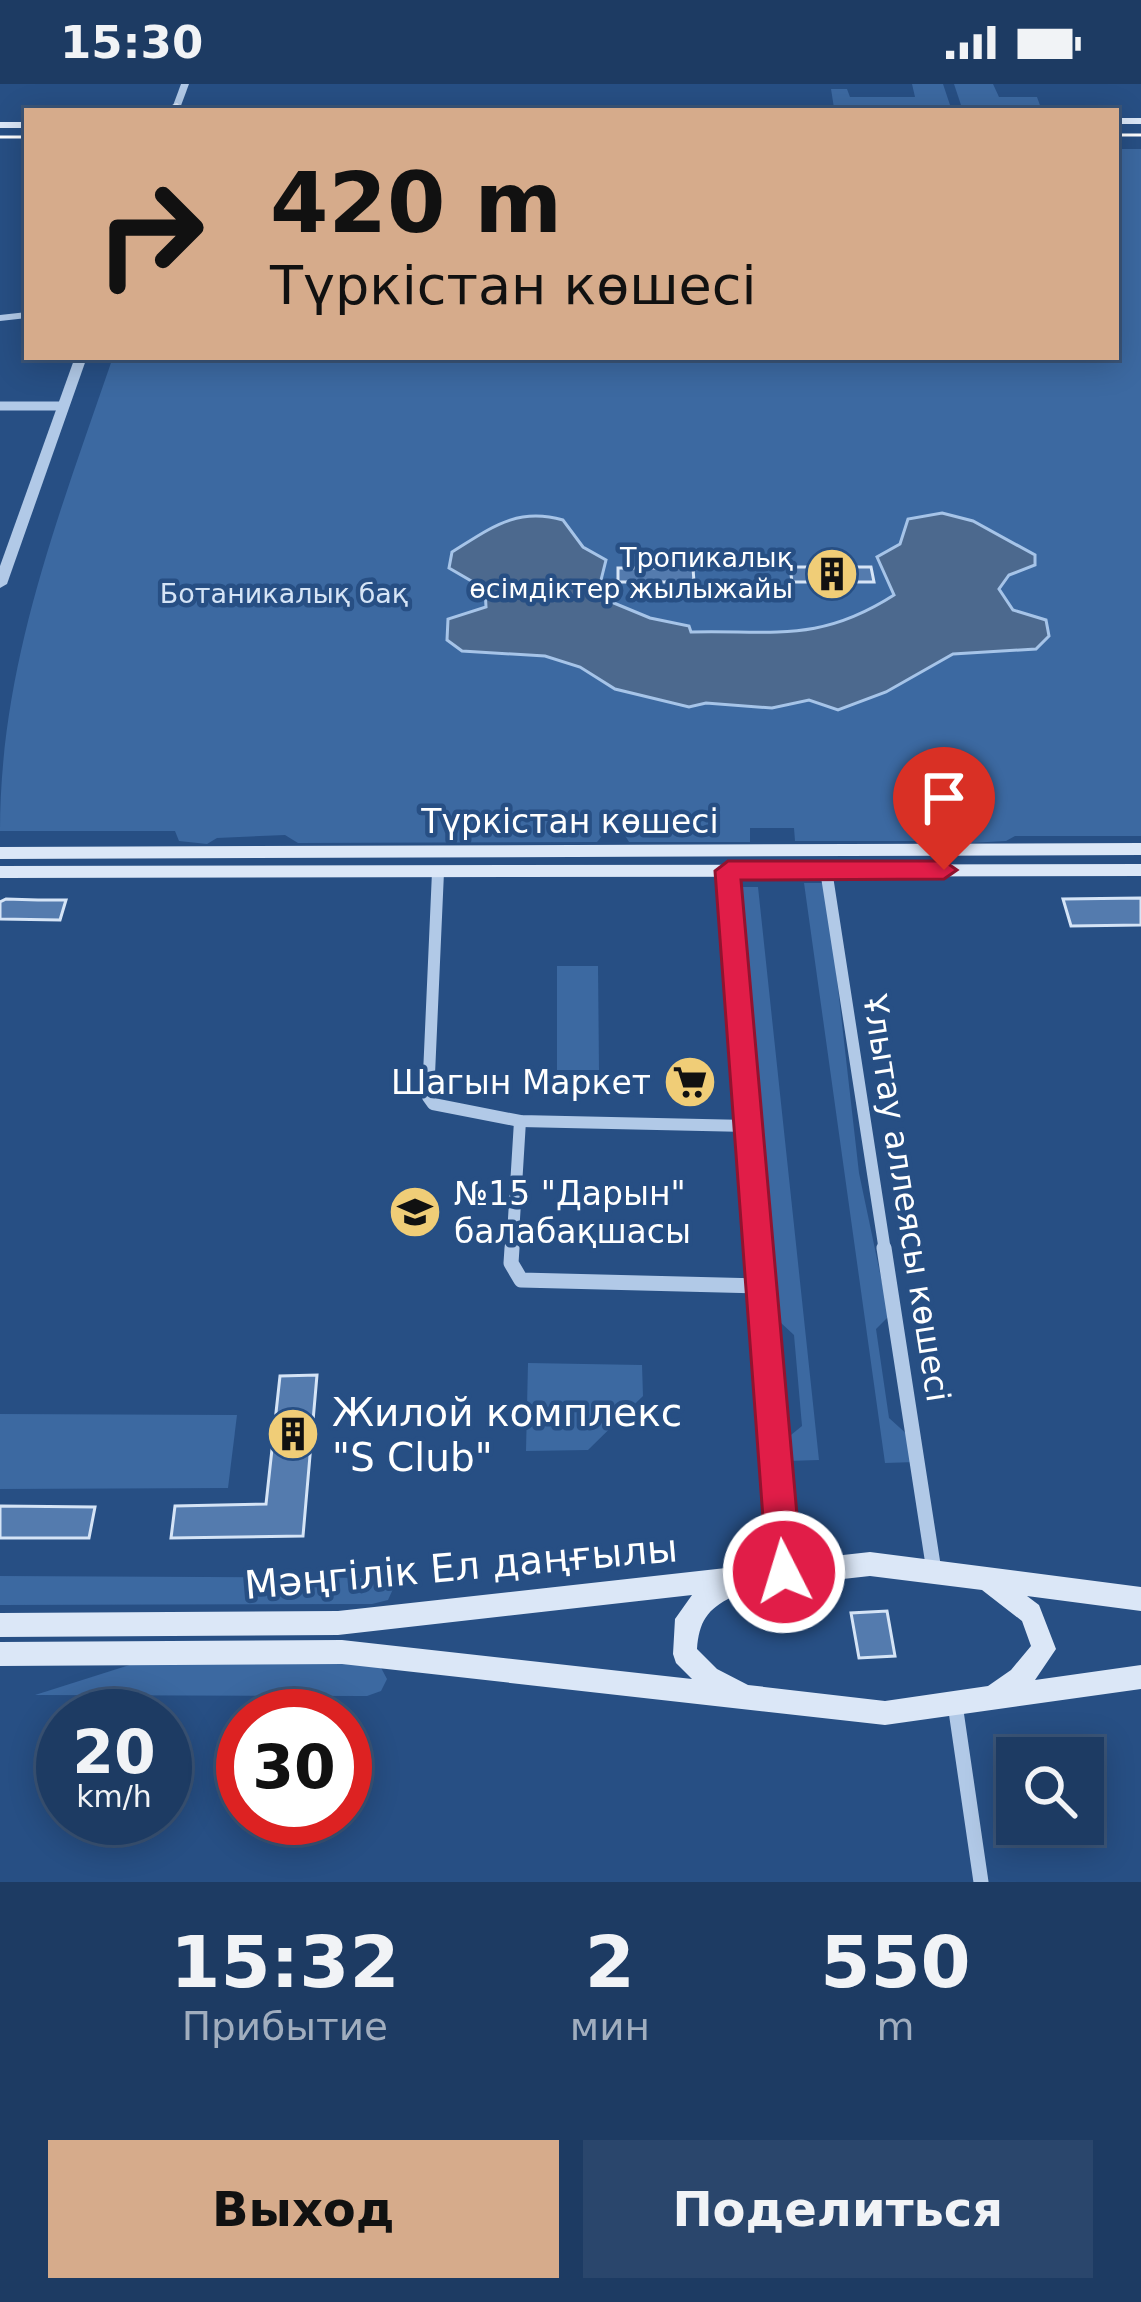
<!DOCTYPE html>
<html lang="ru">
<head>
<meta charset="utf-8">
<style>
	:root { --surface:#1d3b63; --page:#2a466c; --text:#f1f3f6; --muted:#a0adbe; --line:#3b5578; --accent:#d6ab8b }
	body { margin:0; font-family:"DejaVu Sans",sans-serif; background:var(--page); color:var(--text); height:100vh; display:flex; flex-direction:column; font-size:45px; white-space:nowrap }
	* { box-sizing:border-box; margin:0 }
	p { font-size:39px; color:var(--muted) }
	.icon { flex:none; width:66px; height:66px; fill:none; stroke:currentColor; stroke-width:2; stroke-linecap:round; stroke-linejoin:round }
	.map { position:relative; height:1798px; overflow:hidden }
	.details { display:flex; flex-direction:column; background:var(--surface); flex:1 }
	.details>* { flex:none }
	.guide { position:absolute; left:24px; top:24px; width:1095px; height:252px; border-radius:0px; box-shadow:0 6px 30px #0003,0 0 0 3px var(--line); background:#d6ab8b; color:#111; overflow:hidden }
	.controls { position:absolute; left:996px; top:1653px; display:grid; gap:24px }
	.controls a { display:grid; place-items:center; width:108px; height:108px; border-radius:0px; background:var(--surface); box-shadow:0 6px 30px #0003,0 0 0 3px var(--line); font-size:60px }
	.speed { position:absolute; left:36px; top:1605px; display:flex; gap:24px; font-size:60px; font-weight:700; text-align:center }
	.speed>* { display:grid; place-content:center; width:156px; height:156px; border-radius:50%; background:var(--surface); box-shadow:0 6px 30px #0003,0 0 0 3px var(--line); line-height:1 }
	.speed small { font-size:30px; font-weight:400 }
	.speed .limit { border:18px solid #d22; background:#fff; color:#111 }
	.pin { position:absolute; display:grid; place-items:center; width:102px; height:102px; color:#fff; margin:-123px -51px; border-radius:50% 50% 50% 0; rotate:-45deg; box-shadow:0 0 12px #0007 }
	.pin .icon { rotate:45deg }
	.me { position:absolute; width:132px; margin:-66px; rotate:355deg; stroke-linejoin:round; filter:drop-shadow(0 0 9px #0008) }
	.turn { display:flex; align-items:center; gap:42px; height:252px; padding:0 48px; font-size:54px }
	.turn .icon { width:156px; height:156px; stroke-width:2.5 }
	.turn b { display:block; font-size:84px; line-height:102px }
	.eta { display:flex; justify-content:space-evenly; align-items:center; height:204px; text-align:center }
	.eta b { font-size:72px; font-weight:600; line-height:84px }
	.action { display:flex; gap:24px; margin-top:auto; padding:24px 48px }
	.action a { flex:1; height:138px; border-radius:0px; background:var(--accent); color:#111; font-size:48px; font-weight:600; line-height:138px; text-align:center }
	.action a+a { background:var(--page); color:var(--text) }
	.status { display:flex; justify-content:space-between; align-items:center; height:84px; padding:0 60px; background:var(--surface); direction:ltr }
	.status svg { height:33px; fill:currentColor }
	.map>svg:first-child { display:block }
	.green { fill:#3c69a1 }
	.water { fill:#4c698e; stroke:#a6c4e8; stroke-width:3 }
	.building { fill:#547bae; stroke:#d5e4f6; stroke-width:3 }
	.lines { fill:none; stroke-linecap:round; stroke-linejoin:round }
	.minor-far2 { stroke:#b1c9e7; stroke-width:9 }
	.minor-far1 { stroke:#b1c9e7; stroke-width:12 }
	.minor { stroke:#b1c9e7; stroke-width:15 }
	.tertiary { fill:#b1c9e7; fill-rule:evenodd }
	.secondary { fill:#dbe7f7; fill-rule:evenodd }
	.tram { stroke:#fff; stroke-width:3 }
	.route { fill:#e11d48; stroke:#92132f; stroke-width:3 }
	.labels { text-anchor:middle; stroke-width:9; stroke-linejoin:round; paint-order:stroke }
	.far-poi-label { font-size:27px; fill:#fff; stroke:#274f84; text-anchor:end }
	.far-park-label { font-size:27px; fill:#d5e4f6; stroke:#274f84 }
	.street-label { font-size:33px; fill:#fff; stroke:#274f84 }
	.poi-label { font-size:33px; fill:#fff; stroke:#274f84; text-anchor:end }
	.near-poi-label { font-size:39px; fill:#fff; stroke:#274f84; text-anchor:start }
	.near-street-label { font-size:39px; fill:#fff; stroke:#274f84 }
</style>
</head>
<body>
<div class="status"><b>15:30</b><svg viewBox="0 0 49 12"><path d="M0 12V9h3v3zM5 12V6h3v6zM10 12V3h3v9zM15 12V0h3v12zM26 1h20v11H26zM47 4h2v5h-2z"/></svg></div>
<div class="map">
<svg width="1141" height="1798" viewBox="0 0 1141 1798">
	<rect width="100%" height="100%" fill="#274f84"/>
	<g class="green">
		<path d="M912 0H943L952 27 834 24 831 5H847L850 13H915Z"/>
		<path d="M954 0H993L999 13H1037L1042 27H963Z"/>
		<path d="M1116 65H1141V752H1015L1006 757 951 760 942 758 936 743 920 744 921 757H795L794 744H750V758H629L621 745H608L597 758 298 759 285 751 217 754 207 760 179 757 175 747H0C0 579 59 431 113 273H1116Z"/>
		<path d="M804 799H826L859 1089 889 1232 876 1245 889 1334 909 1352 916 1378 885 1379Z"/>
		<path d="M735 803H758L819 1376 787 1377 786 1355 802 1342 794 1251 780 1238Z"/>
		<path d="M557 882H598L599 986H557Z"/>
		<path d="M528 1279 642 1281 643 1312 588 1366 526 1367Z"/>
		<path d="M0 1330 237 1331 228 1404 0 1405Z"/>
		<path d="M0 1492 383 1494 393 1505 388 1516 372 1520 0 1521Z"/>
		<path d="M139 1578 379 1580 387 1595 381 1607 367 1612 35 1611Z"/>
	</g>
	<path class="water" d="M942 429 973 437 1035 471V481L1009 491 999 505 1013 526 1046 536 1049 552 1036 565 953 570 886 608 838 626 809 616 772 624 706 619 689 623 615 605 580 583 545 572 462 567 447 556 448 535 486 523 485 505 449 484 452 468C491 444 516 423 563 436L583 463 606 476 597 512 650 534 689 542 691 548C775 546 819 559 894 511L877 473 900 460 908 435Z"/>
	<g class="building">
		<path d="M790 483H871L874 498H792Z"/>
		<path d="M618 484H693L694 498H618Z"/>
		<path d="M1141 814V841L1071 842 1063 815Z"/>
		<path d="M6 815 38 816H66L60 836 0 835V818Z"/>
		<path d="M317 1291 303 1452 171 1454 175 1422 266 1420 280 1292Z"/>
		<path d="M0 1422 95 1423 89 1454H0Z"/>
		<path d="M887 1527 895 1572 859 1574 851 1529Z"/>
	</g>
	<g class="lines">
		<path class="minor-far2" d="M0 322H63"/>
		<g class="minor-far1">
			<path d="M826 786 885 1167"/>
			<path d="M727 787 758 1167"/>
			<path d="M438 788 428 1013 433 1020 520 1037 748 1042"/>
			<path d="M512 1167 520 1037"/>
		</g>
		<g class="minor">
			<path d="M512 1164 511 1179 521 1196 761 1202"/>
			<path d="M758 1164 785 1488"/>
			<path d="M884 1164 934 1487"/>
			<path d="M955 1620 981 1798"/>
		</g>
		<g class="tertiary">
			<path d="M181 0H189L179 27H171Z"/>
			<path d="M27 228V234L0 237V231Z"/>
			<path d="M75 273H87L7 500 0 504V482Z"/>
		</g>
		<g class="secondary">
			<path d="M177 19 186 27H160L162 25Z"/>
			<rect x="1116" y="34" width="25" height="6"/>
			<rect x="0" y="38" width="27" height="6"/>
			<path d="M1141 759V771L0 775V763Z"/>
			<path d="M1141 780V792L0 794V782Z"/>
			<path d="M870 1468 1141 1503V1527L1027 1512 1039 1521 1056 1565 1035 1596 1141 1581V1605L885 1641 342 1580 0 1582V1558L342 1556 692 1595 676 1579 673 1570 675 1535 692 1511 338 1551 0 1553V1529L338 1527ZM870 1492 982 1506 1022 1537 1031 1562 1011 1586 988 1602 885 1617 748 1601 717 1585 697 1565C699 1538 707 1525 732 1513L735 1507Z"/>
		</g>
		<g class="tram">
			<path d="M1116 51H1141"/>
			<path d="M0 53H27"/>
		</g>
	</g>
	<path class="route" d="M728 777H944L957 786 944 795 741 796 802 1488 797 1500 784 1505 772 1500 767 1488 715 787Z"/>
	<defs>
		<g id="building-disc" transform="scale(2.7)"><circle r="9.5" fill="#f0cd77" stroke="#274f84"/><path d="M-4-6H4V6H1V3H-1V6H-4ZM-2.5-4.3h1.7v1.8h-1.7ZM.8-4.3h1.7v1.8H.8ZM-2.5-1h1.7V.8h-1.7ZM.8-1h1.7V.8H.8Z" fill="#111"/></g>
		<g id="supermarket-disc" transform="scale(2.7)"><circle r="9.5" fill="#f0cd77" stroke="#274f84"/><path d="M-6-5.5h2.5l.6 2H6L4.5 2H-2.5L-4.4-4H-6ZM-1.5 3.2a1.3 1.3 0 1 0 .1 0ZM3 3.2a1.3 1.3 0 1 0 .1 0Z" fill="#111"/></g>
		<g id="school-disc" transform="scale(2.7)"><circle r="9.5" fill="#f0cd77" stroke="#274f84"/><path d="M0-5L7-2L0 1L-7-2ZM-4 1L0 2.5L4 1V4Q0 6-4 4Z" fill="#111"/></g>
	</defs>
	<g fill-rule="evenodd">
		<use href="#building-disc" x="832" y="490"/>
		<use href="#supermarket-disc" x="690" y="998"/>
		<use href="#school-disc" x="415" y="1128"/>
		<use href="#building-disc" x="293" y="1350"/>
	</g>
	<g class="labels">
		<g class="far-poi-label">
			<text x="793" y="483">Тропикалық<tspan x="793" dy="31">өсімдіктер жылыжайы</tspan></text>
		</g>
		<g class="far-park-label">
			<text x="284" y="519">Ботаникалық бақ</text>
		</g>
		<g class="street-label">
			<text x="570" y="749">Түркістан көшесі</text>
			<text transform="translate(907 1114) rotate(81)" y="12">Ұлытау аллеясы көшесі</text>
		</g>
		<g class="poi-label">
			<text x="651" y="1010">Шагын Маркет</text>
			<text x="454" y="1121" text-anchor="start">№15 "Дарын"<tspan x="454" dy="38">балабақшасы</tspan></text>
		</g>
		<g class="near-poi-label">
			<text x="332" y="1342">Жилой комплекс<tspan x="332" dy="45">"S Club"</tspan></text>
		</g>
		<g class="near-street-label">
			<text transform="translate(461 1482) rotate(-5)" y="14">Мәңгілік Ел даңғылы</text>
		</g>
	</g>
</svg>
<div class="controls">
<a><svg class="icon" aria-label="search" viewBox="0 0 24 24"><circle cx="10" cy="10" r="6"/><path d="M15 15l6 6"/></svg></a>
</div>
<div class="speed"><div>20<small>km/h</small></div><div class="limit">30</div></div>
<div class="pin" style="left:944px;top:786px;background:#d93025"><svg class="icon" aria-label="arrive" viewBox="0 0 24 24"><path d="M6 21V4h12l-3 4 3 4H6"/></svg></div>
<svg class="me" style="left:784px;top:1488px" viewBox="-20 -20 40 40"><circle r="17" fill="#e11d48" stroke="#fff" stroke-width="3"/><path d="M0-11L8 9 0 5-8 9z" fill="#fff"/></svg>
<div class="guide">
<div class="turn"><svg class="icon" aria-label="right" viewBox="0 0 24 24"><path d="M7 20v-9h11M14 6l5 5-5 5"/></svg><div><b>420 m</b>Түркістан көшесі</div></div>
</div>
</div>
<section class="details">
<div class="eta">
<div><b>15:32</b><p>Прибытие</p></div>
<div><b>2</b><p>мин</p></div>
<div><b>550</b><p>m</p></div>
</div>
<div class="action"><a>Выход</a><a>Поделиться</a></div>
</section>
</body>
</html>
